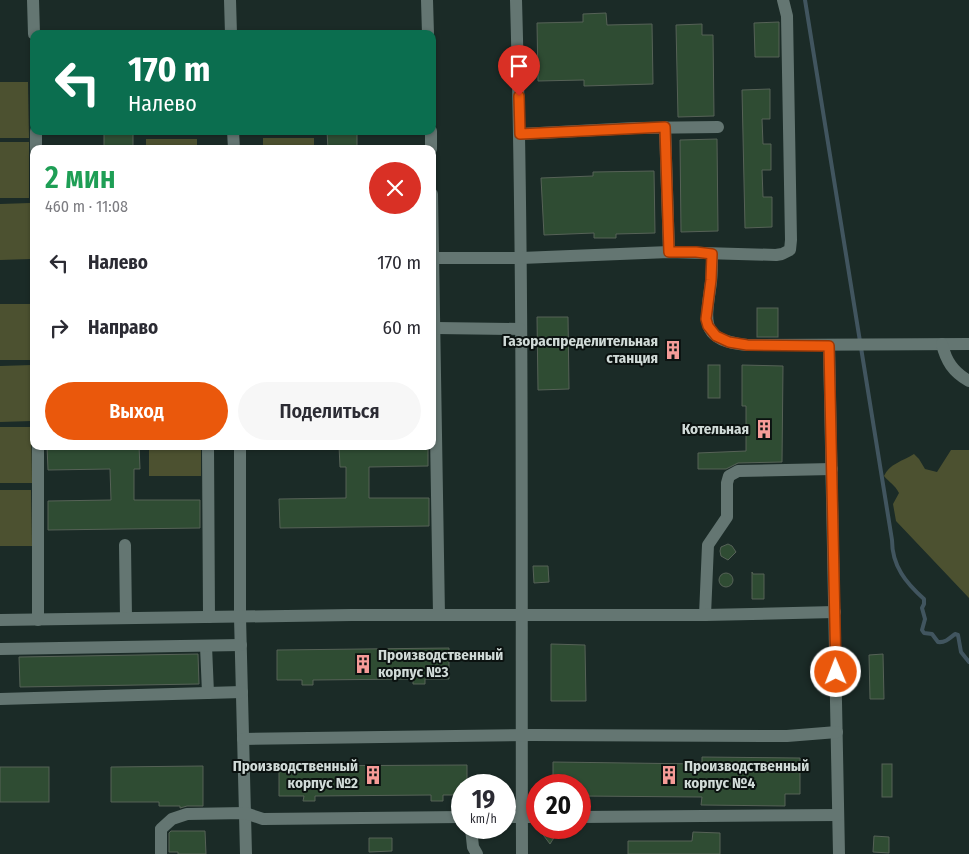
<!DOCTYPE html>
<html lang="ru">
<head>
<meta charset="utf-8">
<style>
	:root { --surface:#fff; --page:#f7f7f7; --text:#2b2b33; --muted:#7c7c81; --accent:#ea580c }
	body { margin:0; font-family:"Fira Sans Condensed",sans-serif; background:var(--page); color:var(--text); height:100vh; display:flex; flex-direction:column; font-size:19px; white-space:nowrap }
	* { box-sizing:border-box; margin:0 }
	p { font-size:16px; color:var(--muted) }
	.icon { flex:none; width:28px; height:28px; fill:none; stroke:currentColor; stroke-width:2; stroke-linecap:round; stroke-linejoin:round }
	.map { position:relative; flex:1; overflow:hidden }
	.details { position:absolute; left:30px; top:145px; width:406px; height:305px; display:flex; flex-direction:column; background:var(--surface); border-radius:10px; box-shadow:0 1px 4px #0004 }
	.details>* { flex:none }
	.hud { position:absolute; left:30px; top:30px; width:406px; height:105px; border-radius:10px; box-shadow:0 1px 4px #0004; background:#0b6e4f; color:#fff; overflow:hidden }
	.speed { position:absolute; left:451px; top:774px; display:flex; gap:10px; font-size:25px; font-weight:700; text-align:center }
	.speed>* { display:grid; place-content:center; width:65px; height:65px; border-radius:50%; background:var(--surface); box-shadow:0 1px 4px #0004; line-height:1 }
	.speed small { font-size:12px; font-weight:400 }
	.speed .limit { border:8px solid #d22; background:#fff; color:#111 }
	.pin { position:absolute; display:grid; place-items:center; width:42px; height:42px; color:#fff; margin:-51px -21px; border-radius:50% 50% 50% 0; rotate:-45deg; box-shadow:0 0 5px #0007 }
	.pin .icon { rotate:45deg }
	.me { position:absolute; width:55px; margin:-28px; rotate:359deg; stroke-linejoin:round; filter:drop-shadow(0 0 4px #0008) }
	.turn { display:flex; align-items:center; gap:18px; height:105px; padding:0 15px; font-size:22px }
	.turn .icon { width:65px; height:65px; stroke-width:2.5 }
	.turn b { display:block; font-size:35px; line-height:42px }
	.round { display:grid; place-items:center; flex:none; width:52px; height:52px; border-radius:26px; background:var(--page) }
	.summary { display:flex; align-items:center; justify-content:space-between; height:85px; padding:0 15px }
	h1 { font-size:30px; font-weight:600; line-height:38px; color:#1e9e55 }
	.primary-button { display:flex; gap:10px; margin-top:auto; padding:10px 15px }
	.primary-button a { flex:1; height:58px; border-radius:30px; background:var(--accent); color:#fff; font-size:20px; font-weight:600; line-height:58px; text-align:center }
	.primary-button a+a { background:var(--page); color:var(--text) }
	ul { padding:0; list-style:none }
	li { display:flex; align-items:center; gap:15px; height:65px; padding:0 15px }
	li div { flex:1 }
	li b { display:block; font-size:19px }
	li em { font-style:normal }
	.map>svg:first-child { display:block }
	.green { fill:#4c5130 }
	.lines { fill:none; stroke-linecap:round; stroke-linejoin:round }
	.stream { stroke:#41555f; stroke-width:4 }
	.building { fill:#2f4c33; stroke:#566257 }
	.minor { stroke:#647672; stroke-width:12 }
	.route-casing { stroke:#983908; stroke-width:12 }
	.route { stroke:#ea580c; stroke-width:9 }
	.labels { text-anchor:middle; stroke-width:4; stroke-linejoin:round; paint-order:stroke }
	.poi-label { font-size:15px; font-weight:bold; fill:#d1dbd8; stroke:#0b1210; text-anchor:end }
</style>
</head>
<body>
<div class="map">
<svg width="969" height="854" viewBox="0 0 969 854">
	<rect width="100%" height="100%" fill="#1b2b27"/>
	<g class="green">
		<path d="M0 82H28L29 138H0Z"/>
		<rect x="263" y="138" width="51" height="11"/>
		<rect x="146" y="139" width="51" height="10"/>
		<rect x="0" y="142" width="29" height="56"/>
		<path d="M30 203 31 259 0 260V204Z"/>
		<path d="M0 304H31L32 360H0Z"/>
		<path d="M32 365V421L0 422V366Z"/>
		<path d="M0 427H31L32 483H0Z"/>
		<rect x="149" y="446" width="52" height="30"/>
		<path d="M951 450H969V598L896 521 893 504 899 493C895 485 889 482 884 476 889 464 903 461 914 454L919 459 925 469 937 472Z"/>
		<path d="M0 490H31L32 546H0Z"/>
	</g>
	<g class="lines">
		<path class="stream" d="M805 0 892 540C892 566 906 583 924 599V604L922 608 925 619 922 630 924 633 932 634 938 642C945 643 950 638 955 634L958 635 961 652 969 662"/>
	</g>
	<g class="building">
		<path d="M606 13 607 25 652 24 653 84 584 86V80L538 81 537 23 583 22V14Z"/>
		<path d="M779 22V57H755L754 23Z"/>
		<path d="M702 24V35H713L714 116 678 117 676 25Z"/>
		<path d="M770 89V119H762L763 144H771V170H762L763 197H772V227L745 228 742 90Z"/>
		<rect x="104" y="131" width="29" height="18"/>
		<path d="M327 131H357V149H328Z"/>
		<path d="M717 139 718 231 681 232 680 140Z"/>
		<path d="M654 171 655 233 616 234V238H594V233L544 235 541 178 593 176V172Z"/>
		<rect x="757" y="308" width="21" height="29"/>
		<path d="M537 317H568L569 389 538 390Z"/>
		<rect x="708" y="365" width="12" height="33"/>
		<path d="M742 365 783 366 782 462 738 463 726 469H698V453L746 451V406H742Z"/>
		<path d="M47 446H139L140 469H134V500H200V528L48 530V501L111 500 110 469 48 470Z"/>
		<path d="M339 446H428V466L369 467V498H429V526L280 528 279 499 346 498V467H340Z"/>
		<path d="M728 544 732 546 736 552 728 560 721 556 720 551 721 547Z"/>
		<path d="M533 566H548L549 582 534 583Z"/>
		<path d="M752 572 753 574H764V599H752Z"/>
		<circle cx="726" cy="580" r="7"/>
		<path d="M551 644 585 645 586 701H551Z"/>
		<path d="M449 648V679H425V684H413V679L313 680V685H302V680H277V650Z"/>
		<path d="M198 654 199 684 20 687 19 657Z"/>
		<path d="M883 654 884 699H870L869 655Z"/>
		<path d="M702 757 800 758V794H785V806L701 805 702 797 580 796V785H553V762L702 764Z"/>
		<rect x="882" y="764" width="10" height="33"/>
		<path d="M467 765V785H462V795H443V801H431V795L315 796V801H303L304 796H279V766Z"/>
		<path d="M203 766V806H187L180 808V806H159V802H111V767Z"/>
		<rect x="0" y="767" width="49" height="35"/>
		<path d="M538 828H560L550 844Z"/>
		<path d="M171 831H205L206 854H178V852H169V833Z"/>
		<path d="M693 832 720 833V854H628V841H692Z"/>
		<path d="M874 836 889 837V853L873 852Z"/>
		<path d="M369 838H392V851L369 852Z"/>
	</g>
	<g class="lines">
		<g class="minor">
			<path d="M33 0 34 34"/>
			<path d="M230 0 231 34"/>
			<path d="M427 0 428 34"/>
			<path d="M516 0C524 285 521 569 522 854"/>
			<path d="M665 127 669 252"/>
			<path d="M36 131V149"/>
			<path d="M233 131 234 149"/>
			<path d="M431 131V149"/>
			<path d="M520 134 635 128 718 127"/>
			<path d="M432 194 439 615"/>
			<path d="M712 254C712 264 712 273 711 282 706 321 698 340 747 345L969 344"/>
			<path d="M432 258H521L669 252 776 255 782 254 790 250 791 240 787 16 783 0"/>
			<path d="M436 328 520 329"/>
			<path d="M942 344C946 361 953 372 969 381"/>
			<path d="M829 346 839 854"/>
			<path d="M208 446 209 617"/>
			<path d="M240 446V617L246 854"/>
			<path d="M125 545 126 618"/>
			<path d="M705 615 708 545 727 517V483L729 476 738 471 832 469"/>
			<path d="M0 620 352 615H705L835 612"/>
			<path d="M38 620V446"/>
			<path d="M206 646 208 693"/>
			<path d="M0 649 241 645"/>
			<path d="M0 699 242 692"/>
			<path d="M243 739 532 735 787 736 837 732"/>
			<path d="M505 817H538"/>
			<path d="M580 817 838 815"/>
			<path d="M471 828 473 847 477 854"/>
			<path d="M161 854V829L172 819 187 814 245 813 263 819 462 817"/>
		</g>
	</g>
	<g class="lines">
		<g class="route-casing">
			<path id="route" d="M519 96 520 134 665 127 669 252H696L712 254 711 280 706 319 708 326 716 336 729 342 747 345 829 346 836 672"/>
		</g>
		<use href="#route" class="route"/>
	</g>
	<defs>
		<g id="building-bare" transform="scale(1.5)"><path d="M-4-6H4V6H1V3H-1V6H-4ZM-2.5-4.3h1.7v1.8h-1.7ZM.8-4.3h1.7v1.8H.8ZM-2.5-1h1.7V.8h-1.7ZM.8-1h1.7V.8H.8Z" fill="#f59b97" stroke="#0b1210" stroke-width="2.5" paint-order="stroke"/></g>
	</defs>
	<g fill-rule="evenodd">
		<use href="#building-bare" x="673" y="350"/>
		<use href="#building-bare" x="764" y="429"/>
		<use href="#building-bare" x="363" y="664"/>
		<use href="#building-bare" x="373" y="775"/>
		<use href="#building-bare" x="669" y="775"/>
	</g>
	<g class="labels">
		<g class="poi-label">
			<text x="658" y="346">Газораспределительная<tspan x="658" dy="17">станция</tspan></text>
			<text x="749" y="434">Котельная</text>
			<text x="378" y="660" text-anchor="start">Производственный<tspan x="378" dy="17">корпус №3</tspan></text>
			<text x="358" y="771">Производственный<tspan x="358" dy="17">корпус №2</tspan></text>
			<text x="684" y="771" text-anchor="start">Производственный<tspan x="684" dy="17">корпус №4</tspan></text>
		</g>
	</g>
</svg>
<div class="speed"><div>19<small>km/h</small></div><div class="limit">20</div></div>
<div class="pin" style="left:519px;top:96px;background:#d93025"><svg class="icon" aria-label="arrive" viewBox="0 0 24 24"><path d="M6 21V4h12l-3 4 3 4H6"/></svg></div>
<svg class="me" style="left:836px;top:672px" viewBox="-20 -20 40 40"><circle r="17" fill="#ea580c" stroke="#fff" stroke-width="3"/><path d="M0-11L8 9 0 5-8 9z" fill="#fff"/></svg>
<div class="hud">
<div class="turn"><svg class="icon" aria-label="left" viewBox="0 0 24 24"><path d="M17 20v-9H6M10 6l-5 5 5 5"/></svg><div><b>170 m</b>Налево</div></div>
</div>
<section class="details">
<div class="summary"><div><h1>2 мин</h1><p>460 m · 11:08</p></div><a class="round" style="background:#d93025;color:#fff"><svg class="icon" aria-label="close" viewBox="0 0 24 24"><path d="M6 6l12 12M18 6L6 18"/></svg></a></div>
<ul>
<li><svg class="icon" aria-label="left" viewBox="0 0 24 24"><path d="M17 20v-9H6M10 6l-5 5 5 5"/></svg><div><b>Налево</b></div><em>170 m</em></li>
<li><svg class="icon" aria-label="right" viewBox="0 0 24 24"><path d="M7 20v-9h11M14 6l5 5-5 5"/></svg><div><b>Направо</b></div><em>60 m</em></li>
</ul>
<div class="primary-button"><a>Выход</a><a>Поделиться</a></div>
</section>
</div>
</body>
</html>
